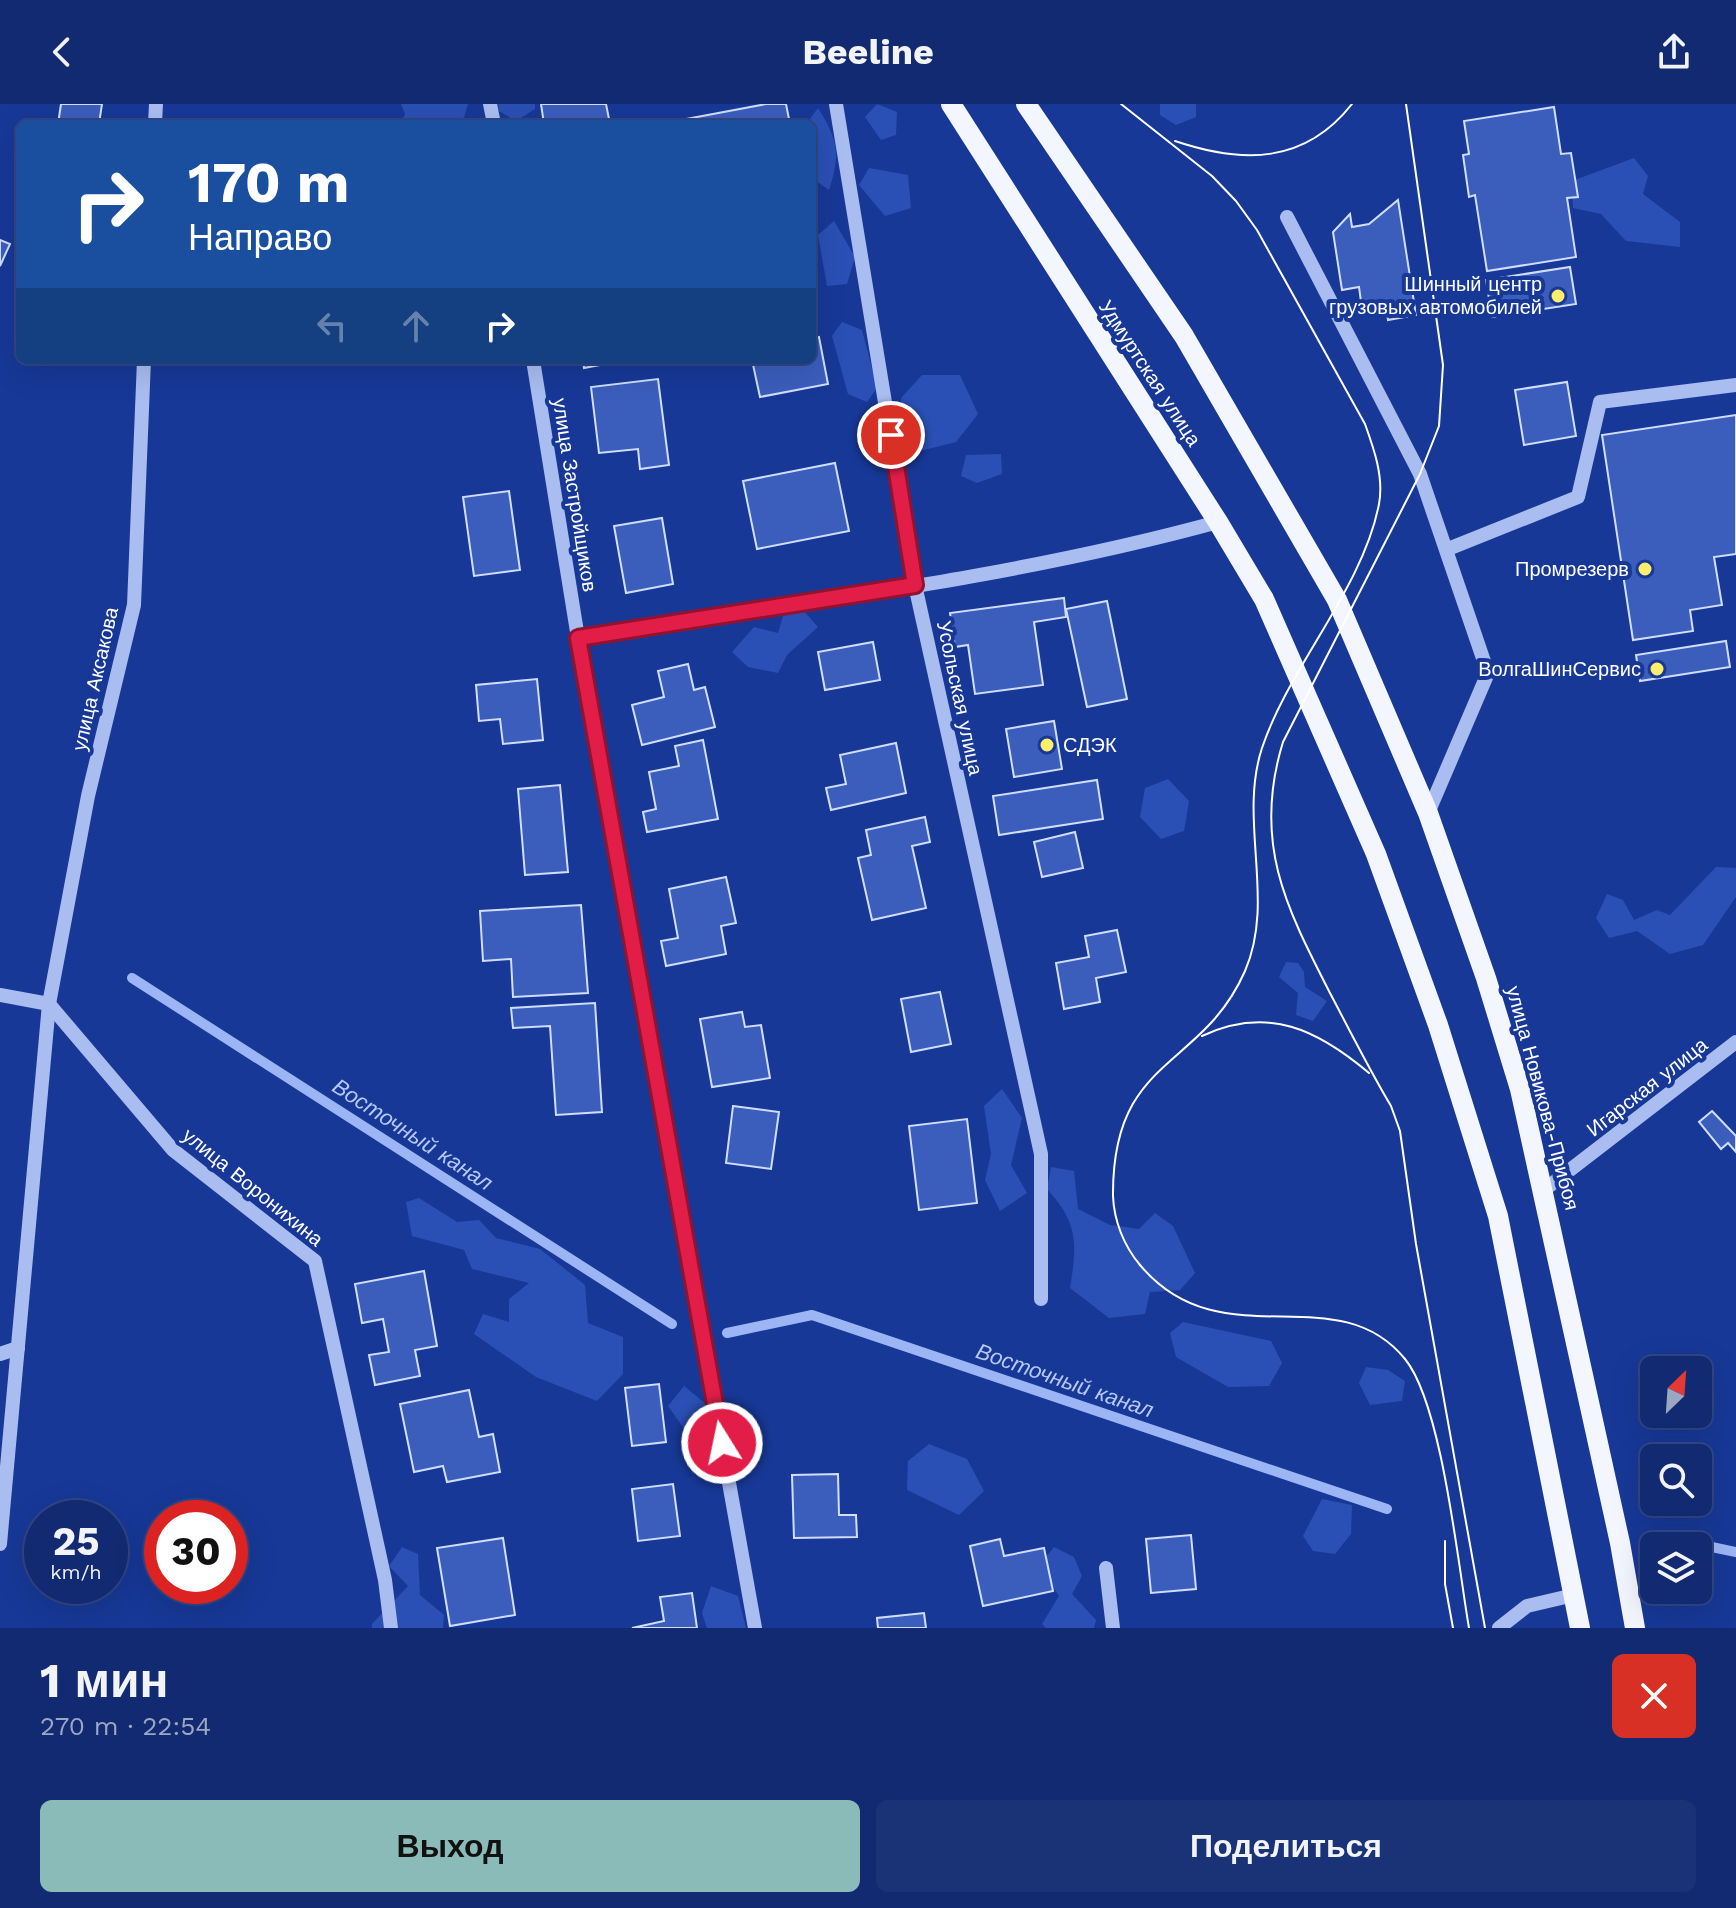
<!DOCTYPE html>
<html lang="ru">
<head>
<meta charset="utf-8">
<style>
	:root { --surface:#112a71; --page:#1a3276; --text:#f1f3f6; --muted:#9ca7c3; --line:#304684; --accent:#8bbbb9 }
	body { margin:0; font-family:"Work Sans",sans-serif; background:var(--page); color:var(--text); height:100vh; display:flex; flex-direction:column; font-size:30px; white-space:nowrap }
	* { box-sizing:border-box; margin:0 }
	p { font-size:26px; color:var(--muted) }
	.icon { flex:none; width:44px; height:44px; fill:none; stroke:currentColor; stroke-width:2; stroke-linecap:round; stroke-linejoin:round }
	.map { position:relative; height:1524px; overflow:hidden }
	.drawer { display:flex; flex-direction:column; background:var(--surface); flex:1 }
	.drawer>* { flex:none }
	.banner { position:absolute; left:16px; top:16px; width:800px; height:244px; border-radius:12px; box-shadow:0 8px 32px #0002,0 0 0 2px var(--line); background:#1a4fa0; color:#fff; overflow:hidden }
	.needle { width:52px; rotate:25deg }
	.buttons { position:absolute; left:1640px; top:1252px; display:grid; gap:16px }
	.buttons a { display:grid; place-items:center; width:72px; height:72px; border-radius:12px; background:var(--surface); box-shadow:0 8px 32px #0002,0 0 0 2px var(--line); font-size:40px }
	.speed { position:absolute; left:24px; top:1396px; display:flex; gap:16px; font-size:40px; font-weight:700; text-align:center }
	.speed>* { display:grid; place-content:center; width:104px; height:104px; border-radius:50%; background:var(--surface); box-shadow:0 8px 32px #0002,0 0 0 2px var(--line); line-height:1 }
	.speed small { font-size:20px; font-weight:400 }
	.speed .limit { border:12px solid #d22; background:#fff; color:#111 }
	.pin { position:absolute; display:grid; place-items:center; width:68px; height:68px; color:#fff; margin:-34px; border:4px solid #fff; border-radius:50%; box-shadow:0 2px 8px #0007 }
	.me { position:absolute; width:88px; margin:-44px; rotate:350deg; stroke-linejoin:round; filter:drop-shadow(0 0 6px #0008) }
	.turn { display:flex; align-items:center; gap:28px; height:168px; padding:0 40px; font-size:36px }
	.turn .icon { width:104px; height:104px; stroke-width:2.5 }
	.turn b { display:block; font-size:56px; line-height:68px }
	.lanes { display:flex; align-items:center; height:76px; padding:0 40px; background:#0003; justify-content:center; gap:40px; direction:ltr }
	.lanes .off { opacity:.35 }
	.round { display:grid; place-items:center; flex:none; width:84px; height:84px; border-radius:12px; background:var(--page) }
	.overview { display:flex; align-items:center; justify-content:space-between; height:136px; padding:0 40px }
	h1 { font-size:48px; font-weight:700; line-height:60px }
	.cta { display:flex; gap:16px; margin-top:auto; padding:16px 40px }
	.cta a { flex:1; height:92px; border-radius:12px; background:var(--accent); color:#111; font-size:32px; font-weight:700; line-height:92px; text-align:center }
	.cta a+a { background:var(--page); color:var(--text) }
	header { display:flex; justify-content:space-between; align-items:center; height:104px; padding:0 40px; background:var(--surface); font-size:36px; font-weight:700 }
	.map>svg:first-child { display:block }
	.green { fill:#2a50b5 }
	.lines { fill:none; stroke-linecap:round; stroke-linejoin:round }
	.stream { stroke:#9cb5f4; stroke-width:10 }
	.building { fill:#3b5ebc; stroke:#d0ddfc; stroke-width:2 }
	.minor { stroke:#a9bdf1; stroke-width:14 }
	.major { stroke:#f3f6ff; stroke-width:20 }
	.tram { stroke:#fff; stroke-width:2 }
	.route-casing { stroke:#92132f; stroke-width:20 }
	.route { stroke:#e11d48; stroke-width:14 }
	.poi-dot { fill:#ffee69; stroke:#173897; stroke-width:3 }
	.labels { text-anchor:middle; stroke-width:8; stroke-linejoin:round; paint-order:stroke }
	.poi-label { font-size:20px; fill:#fff; stroke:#173897; text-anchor:end }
	.street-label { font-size:20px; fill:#fff; stroke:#173897 }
	.water-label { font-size:22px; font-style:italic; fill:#b6c8f8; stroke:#173897 }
</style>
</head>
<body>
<header><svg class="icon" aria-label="back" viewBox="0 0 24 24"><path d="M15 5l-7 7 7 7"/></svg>Beeline<svg class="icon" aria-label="share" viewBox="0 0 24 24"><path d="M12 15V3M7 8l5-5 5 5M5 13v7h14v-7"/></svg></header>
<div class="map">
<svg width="1736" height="1524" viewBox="0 0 1736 1524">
	<rect width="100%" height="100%" fill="#173897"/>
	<g class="green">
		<path d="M401 0H468L462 20H401L405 10Z"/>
		<path d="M498 0H535V5L516 17 499 7Z"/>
		<path d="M877 0 897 8 896 31 881 36 865 13Z"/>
		<path d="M1160 0H1196V13L1176 21 1160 11Z"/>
		<path d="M818 4C838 36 841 50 829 86L812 74V20H806Z"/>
		<path d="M1634 54 1648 72 1643 90 1680 118V143L1626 137 1601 110 1573 104 1572 77Z"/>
		<path d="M869 64 908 71 911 104 885 112 859 81Z"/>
		<path d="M834 117 855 153 847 180 827 182 818 131Z"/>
		<path d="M842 218 862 226 877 284 867 298 848 290 832 232Z"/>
		<path d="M922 271H960L978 310 956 338 920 347 902 330 901 294Z"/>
		<path d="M1001 350 1002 370 977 379 961 372 966 351Z"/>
		<path d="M802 505 818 523 787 551 778 569 748 563 732 548 754 523 778 529 783 512Z"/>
		<path d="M1168 675 1189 697 1184 727 1161 735 1140 713 1145 684Z"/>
		<path d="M1716 763 1736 764V793L1703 841 1670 850 1637 827 1609 834 1596 814 1607 790 1623 796 1634 816 1657 806 1670 811Z"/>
		<path d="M1286 858 1298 859 1304 868 1305 883 1327 897 1313 917 1296 911 1298 889 1279 873Z"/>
		<path d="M1002 985 1022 1014 1011 1061 1027 1089 1000 1107 985 1076 991 1050 984 1002Z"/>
		<path d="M1051 1063 1074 1067 1078 1105 1110 1121 1139 1125 1155 1109 1173 1122 1195 1169 1180 1186 1150 1188 1145 1210 1109 1214 1070 1184C1077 1140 1079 1120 1047 1085Z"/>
		<path d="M419 1094 457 1118 479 1116 496 1134 540 1145 585 1181 588 1219 623 1233V1270L597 1297 536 1273 474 1230 483 1210 509 1218V1195L529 1179 472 1165 464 1146 412 1132 406 1098Z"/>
		<path d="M1183 1218 1271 1237 1282 1259 1269 1282 1228 1283 1176 1253 1170 1229Z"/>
		<path d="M1366 1263 1388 1266 1405 1277 1402 1297 1370 1301 1359 1279Z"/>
		<path d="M684 1282 712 1305V1332L690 1333 668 1302Z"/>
		<path d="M929 1340 967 1355 984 1387 959 1411 907 1386 908 1357Z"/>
		<path d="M1322 1395 1352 1401 1351 1430 1335 1450 1313 1447 1303 1432Z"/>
		<path d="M402 1443 418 1450 420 1491 444 1511 443 1524H372V1520L408 1482 389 1462Z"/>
		<path d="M1054 1443 1074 1453 1082 1472 1072 1490 1096 1516 1094 1524H1046L1042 1520 1059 1492 1039 1462Z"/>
		<path d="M711 1482 738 1492 746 1524H707L702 1509Z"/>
	</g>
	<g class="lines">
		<g class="stream">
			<path d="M132 874 672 1220"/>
			<path d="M727 1229 812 1211 1387 1405"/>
			<path d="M1707 1442 1736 1448"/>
		</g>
	</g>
	<g class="building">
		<path d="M61 0H102L99 20H58Z"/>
		<path d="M541 0H606L609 15 599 17V20H544Z"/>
		<path d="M766 0H786L790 20 665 19Z"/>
		<path d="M1554 3 1561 50 1571 49 1578 93 1567 94 1576 153 1487 167 1475 91 1469 93 1463 51 1469 50 1464 17Z"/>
		<path d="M1398 96 1416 211 1388 216 1386 202 1362 205 1359 183 1342 186 1333 128 1350 110 1352 123 1369 120Z"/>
		<path d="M0 136 10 140 0 162Z"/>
		<path d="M1570 163 1576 200 1492 213 1486 176Z"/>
		<path d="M819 233 828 280 760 293 752 256H812V235Z"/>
		<path d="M583 256H626L584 264Z"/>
		<path d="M658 275 669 361 640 365 638 345 599 349 591 283Z"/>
		<path d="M1567 278 1576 332 1524 341 1515 286Z"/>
		<path d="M1736 311V450L1714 453 1722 501 1690 506 1693 527 1633 536 1602 331Z"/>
		<path d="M835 359 849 427 757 445 743 377Z"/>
		<path d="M509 387 520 466 474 472 463 393Z"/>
		<path d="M662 414 673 480 626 489 614 422Z"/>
		<path d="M1064 494 1066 513 1034 518 1043 581 975 590 968 541 955 543 950 509Z"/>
		<path d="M1107 497 1127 595 1087 603 1066 505Z"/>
		<path d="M1726 537 1730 563 1640 577 1636 551Z"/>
		<path d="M873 538 880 576 825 586 818 548Z"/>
		<path d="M688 560 694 586 705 583 715 623 642 641 632 601 664 593 658 567Z"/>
		<path d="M537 575 543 636 503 640 500 615 479 617 476 581Z"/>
		<path d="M1054 617 1062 665 1014 673 1006 625Z"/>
		<path d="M703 636 718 715 647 728 643 708 656 705 649 668 679 662 675 642Z"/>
		<path d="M896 639 906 689 831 706 826 684 846 680 840 651Z"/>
		<path d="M1097 676 1103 715 999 731 993 692Z"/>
		<path d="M560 681 568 768 525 771 518 685Z"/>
		<path d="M925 713 930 738 912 742 926 804 872 816 858 754 871 751 866 726Z"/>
		<path d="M1075 728 1083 764 1042 773 1034 738Z"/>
		<path d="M726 773 736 819 721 822 726 850 666 862 661 837 678 834 669 785Z"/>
		<path d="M581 801 588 889 513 893 511 855 483 857 480 807Z"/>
		<path d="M1117 826 1126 868 1096 874 1100 898 1064 905 1056 859 1089 853 1085 832Z"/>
		<path d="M940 888 951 940 911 948 901 895Z"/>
		<path d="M595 899 602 1008 556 1011 550 922 513 924 511 904Z"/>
		<path d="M742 908 745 923 761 921 770 974 712 983 700 915Z"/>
		<path d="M733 1002 779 1008 771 1065 726 1059Z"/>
		<path d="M1712 1007 1736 1032V1048L1728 1039 1721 1045 1699 1018Z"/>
		<path d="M967 1015 977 1099 919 1106 909 1022Z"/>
		<path d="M424 1167 437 1242 415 1246 420 1272 375 1281 369 1251 389 1248 383 1215 362 1219 355 1180Z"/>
		<path d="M659 1280 666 1338 632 1342 625 1284Z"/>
		<path d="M469 1286 479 1333 493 1330 500 1368 447 1378 443 1362 414 1368 400 1300Z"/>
		<path d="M838 1370 839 1411H856L857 1433 794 1434 792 1371Z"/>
		<path d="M673 1380 680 1432 638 1437 632 1385Z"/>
		<path d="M1191 1431 1196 1485 1151 1489 1146 1435Z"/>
		<path d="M503 1434 515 1511 450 1522 437 1444Z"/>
		<path d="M1000 1435 1004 1452 1044 1444 1053 1487 983 1502 970 1442Z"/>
		<path d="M692 1489 697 1524H632L664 1517 660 1493Z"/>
		<path d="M924 1509 926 1524H878L877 1514Z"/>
	</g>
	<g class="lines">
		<g class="minor">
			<path d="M490 0 494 20"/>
			<path d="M836 0 915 481 1041 1050V1195"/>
			<path d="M155 20 156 0"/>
			<path d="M1287 113 1420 370 1488 569 1428 709"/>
			<path d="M533 256 578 534 755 1524"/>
			<path d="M1448 445 1578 393 1600 298 1736 281"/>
			<path d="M578 534C792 500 1010 475 1218 418"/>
			<path d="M0 891 49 900"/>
			<path d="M49 900 173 1046 315 1157 385 1476 391 1524"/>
			<path d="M1544 1086 1736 938"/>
			<path d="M0 1250 18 1244"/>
			<path d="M0 1440 49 900 88 692 134 501 144 256"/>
			<path d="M1106 1464 1113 1524"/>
			<path d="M1499 1524 1527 1502 1574 1491"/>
		</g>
		<g class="major">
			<path d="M951 0 1218 418 1264 495 1376 750 1438 921 1498 1112 1580 1524"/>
			<path d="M1026 0 1184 232 1337 496 1428 709 1486 874 1520 985 1620 1439 1635 1524"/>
		</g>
		<g class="tram">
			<path d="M1121 0 1212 72 1236 97 1257 126 1365 320C1374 345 1384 373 1379 400 1363 484 1289 563 1262 644 1238 717 1276 796 1245 867 1201 967 1112 951 1113 1092 1114 1117 1124 1142 1140 1161 1221 1258 1336 1170 1405 1255 1442 1300 1458 1461 1469 1524"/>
			<path d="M1406 0 1443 261 1439 322 1420 370 1283 638C1252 738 1286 803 1330 889 1350 927 1369 965 1391 1002L1400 1027 1416 1140 1485 1524"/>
			<path d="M1175 37C1243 60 1305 60 1352 0"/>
			<path d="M1202 932C1268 901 1318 926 1369 969"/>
			<path d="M1445 1437V1480L1453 1524"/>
		</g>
	</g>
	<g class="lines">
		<g class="route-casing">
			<path id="route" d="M722 1339 578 534 915 481 891 331"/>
		</g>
		<use href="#route" class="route"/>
	</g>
	<g class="poi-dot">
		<circle cx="1558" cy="192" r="8"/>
		<circle cx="1645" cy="465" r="8"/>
		<circle cx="1657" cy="565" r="8"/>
		<circle cx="1047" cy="641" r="8"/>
	</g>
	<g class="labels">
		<g class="poi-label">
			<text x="1542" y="187">Шинный центр<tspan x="1542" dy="23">грузовых автомобилей</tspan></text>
			<text x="1629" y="472">Промрезерв</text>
			<text x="1641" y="572">ВолгаШинСервис</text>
			<text x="1063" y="648" text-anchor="start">СДЭК</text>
		</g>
		<g class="street-label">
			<text transform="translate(1150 269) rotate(57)" y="7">Удмуртская улица</text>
			<text transform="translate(575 391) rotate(81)" y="7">улица Застройщиков</text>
			<text transform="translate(95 575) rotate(-77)" y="7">улица Аксакова</text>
			<text transform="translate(960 594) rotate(78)" y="7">Усольская улица</text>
			<text transform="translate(1647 983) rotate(-38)" y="7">Игарская улица</text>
			<text transform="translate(1543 994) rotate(75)" y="7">улица Новикова-Прибоя</text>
			<text transform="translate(253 1083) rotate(39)" y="7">улица Воронихина</text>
		</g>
		<g class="water-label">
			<text transform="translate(413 1030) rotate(33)" y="8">Восточный канал</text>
			<text transform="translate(1065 1276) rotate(19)" y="8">Восточный канал</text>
		</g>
	</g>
</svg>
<div class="buttons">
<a><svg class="needle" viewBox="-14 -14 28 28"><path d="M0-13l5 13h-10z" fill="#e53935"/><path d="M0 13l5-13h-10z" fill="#9ca7c3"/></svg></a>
<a><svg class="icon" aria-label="search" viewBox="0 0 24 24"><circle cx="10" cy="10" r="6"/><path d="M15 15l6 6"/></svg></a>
<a><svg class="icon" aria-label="layers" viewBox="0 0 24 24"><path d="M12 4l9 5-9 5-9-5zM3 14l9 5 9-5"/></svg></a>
</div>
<div class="speed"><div>25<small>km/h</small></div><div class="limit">30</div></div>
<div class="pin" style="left:891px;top:331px;background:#d93025"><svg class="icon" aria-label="arrive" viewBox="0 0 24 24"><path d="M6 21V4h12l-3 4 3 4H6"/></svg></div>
<svg class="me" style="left:722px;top:1339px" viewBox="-20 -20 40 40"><circle r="17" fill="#e11d48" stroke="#fff" stroke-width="3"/><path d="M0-11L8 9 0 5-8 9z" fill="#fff"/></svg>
<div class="banner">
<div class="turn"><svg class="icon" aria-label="right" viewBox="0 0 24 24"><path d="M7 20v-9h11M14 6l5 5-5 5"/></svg><div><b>170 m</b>Направо</div></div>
<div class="lanes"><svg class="icon off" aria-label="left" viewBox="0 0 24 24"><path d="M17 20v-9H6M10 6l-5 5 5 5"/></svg><svg class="icon off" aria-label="ahead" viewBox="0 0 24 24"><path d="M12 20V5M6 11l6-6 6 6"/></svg><svg class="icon" aria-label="right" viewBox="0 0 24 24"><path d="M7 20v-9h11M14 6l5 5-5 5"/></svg></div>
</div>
</div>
<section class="drawer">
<div class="overview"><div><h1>1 мин</h1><p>270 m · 22:54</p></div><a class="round" style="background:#d93025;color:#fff"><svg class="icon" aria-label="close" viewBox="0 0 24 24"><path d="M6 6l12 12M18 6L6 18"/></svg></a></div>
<div class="cta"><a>Выход</a><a>Поделиться</a></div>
</section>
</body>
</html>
